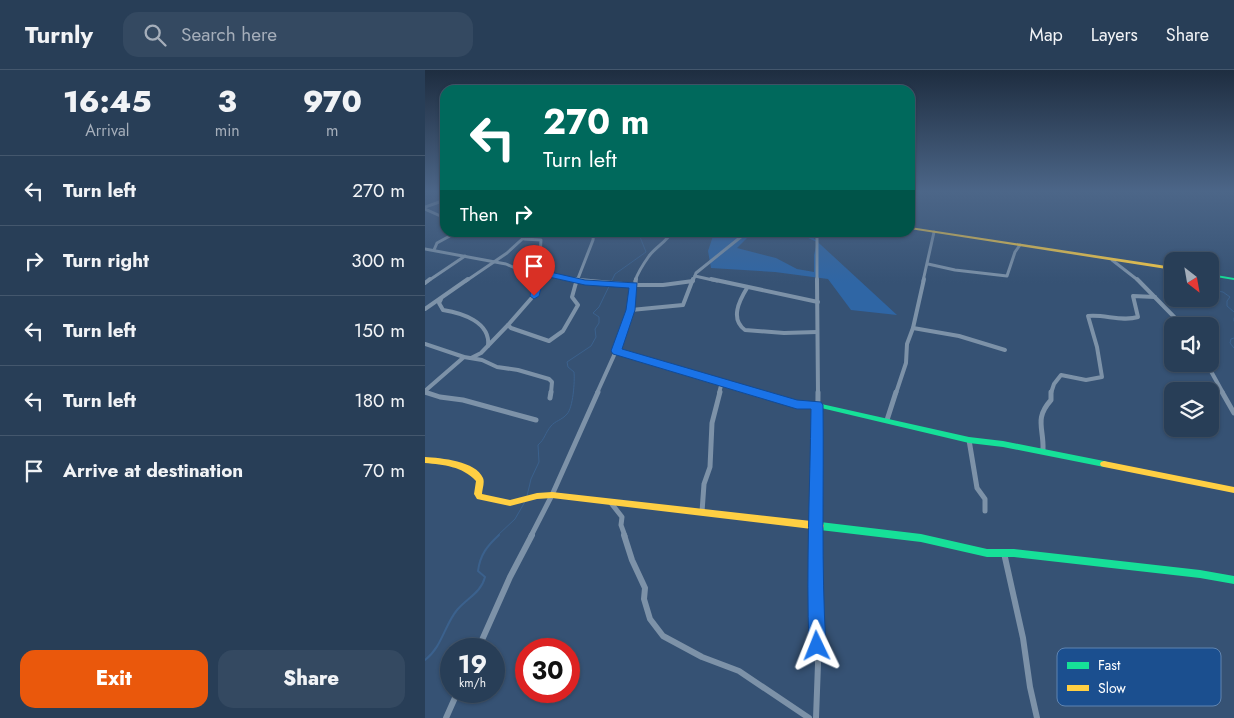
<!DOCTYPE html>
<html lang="en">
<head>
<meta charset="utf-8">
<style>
	:root { --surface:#283e57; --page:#344961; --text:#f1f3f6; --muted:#a5aeba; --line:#44576d; --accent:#ea580c }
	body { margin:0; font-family:Jost,sans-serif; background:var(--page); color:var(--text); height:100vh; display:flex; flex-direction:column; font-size:19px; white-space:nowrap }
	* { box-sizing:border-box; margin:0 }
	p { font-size:16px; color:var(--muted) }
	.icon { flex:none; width:28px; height:28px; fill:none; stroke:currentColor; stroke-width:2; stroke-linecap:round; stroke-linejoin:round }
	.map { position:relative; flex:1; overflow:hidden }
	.drawer { display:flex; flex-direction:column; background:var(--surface); width:425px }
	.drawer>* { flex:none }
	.guide { position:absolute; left:15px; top:15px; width:475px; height:152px; border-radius:15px; box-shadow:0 1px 4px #0004,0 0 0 1px var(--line); background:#00695c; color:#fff; overflow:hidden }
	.needle { width:32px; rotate:149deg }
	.tools { position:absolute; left:739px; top:182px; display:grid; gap:10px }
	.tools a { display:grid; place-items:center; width:55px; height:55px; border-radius:10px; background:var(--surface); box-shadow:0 1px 4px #0004,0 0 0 1px var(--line); font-size:25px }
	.speed { position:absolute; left:15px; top:568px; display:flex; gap:10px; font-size:25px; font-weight:700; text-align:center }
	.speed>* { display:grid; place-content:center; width:65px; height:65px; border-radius:50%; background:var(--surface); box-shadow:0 1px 4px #0004,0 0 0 1px var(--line); line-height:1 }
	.speed small { font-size:12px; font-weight:400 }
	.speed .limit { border:8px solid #d22; background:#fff; color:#111 }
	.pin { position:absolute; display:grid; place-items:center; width:42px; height:42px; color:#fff; margin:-51px -21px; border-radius:50% 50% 50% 0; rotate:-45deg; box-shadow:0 0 5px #0007 }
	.pin .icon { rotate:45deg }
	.me { position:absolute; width:55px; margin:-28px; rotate:358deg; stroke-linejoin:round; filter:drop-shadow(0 0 4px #0008) }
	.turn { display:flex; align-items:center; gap:18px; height:105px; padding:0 20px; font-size:22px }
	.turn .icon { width:65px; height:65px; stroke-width:2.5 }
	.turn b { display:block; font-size:35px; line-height:42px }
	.then { display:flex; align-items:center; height:48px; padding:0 20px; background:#0003; gap:10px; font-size:19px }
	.eta { display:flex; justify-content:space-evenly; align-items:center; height:85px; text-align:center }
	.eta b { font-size:30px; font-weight:800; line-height:35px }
	.primary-button { display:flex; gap:10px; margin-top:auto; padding:10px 20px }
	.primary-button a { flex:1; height:58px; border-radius:15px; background:var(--accent); color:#fff; font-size:20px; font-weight:800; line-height:58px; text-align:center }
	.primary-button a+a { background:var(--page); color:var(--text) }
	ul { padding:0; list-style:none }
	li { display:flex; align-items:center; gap:15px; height:70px; padding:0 20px; border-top:1px solid var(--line) }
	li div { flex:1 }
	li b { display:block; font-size:19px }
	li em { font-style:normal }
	header { display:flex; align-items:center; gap:30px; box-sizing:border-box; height:70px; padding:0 25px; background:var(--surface); border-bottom:1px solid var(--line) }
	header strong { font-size:24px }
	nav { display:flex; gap:28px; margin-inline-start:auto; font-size:18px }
	.search { width:350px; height:45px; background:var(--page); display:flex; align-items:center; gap:12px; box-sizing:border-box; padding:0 18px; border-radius:15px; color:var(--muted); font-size:19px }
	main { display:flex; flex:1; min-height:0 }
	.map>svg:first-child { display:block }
	.green { fill:#2f66a5 }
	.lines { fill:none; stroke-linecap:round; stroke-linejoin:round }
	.stream-far1 { stroke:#3b618d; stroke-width:1 }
	.stream { stroke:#3b618d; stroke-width:2 }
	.street-far3 { stroke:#7d92a8; stroke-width:3 }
	.street-far2 { stroke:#7d92a8; stroke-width:4 }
	.street-far1 { stroke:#7d92a8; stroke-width:5 }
	.street { stroke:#7d92a8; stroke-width:6 }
	.fast { fill:#16e098; fill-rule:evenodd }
	.slow { fill:#ffcf43; fill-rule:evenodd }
	.route { fill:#1a73e8; stroke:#114b97 }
	.key { fill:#1b4f8f; stroke:#5f84b1; stroke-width:1 }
	.key-label { font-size:14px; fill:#fff }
</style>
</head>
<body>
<header>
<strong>Turnly</strong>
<div class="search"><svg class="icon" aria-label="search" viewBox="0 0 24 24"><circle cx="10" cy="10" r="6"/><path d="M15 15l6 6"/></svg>Search here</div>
<nav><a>Map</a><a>Layers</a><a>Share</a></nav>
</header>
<main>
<section class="drawer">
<div class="eta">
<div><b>16:45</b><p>Arrival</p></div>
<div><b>3</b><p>min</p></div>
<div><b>970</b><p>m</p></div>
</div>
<ul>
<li><svg class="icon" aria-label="left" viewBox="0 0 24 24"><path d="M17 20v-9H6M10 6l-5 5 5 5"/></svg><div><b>Turn left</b></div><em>270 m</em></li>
<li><svg class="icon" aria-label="right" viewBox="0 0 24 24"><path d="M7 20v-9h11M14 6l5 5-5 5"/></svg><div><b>Turn right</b></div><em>300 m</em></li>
<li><svg class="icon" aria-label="left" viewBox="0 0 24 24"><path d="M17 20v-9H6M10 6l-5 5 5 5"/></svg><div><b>Turn left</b></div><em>150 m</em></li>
<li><svg class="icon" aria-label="left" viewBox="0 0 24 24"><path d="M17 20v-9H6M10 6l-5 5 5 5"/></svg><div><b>Turn left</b></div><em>180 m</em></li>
<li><svg class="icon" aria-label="arrive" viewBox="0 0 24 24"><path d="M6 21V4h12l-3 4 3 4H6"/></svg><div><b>Arrive at destination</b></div><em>70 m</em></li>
</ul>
<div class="primary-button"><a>Exit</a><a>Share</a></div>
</section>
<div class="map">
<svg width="809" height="648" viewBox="0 0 809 648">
	<rect width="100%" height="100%" fill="#365274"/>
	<path class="green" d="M289 163H327L312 178 351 188 372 199 389 202V185L392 172 381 167 349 163H383L472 245 426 240 403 209 350 202 286 198 283 181Z"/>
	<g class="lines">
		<g class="stream-far1">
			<path d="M785 220 798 222 805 227 802 231V236L809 242"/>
			<path d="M809 248V251"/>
			<path d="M809 268 806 269 805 273 809 278"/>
			<path d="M102 426 106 409 114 392 113 375C120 369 120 363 126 356 130 351 137 350 142 344 148 338 150 311 149 302L143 297 142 292 166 276 171 267 170 259 174 253V247L168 243 174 237 190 204 221 182 213 162"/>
			<path d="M72 466 90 449 101 430"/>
		</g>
		<path class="stream" d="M0 590C17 577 19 556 32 540 42 528 56 523 60 507L53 501C55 485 62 476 74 465"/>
		<g class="street-far3">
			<path d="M0 137 20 130"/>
			<path d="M0 139 20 148"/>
			<path d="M392 162V211"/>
			<path d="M99 169 116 170 114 199 108 209 109 211"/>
			<path d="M0 179 81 194 97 201 112 202 150 211"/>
			<path d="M9 180 12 173 32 162"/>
			<path d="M687 190 714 211"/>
			<path d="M503 194 530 200 582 206 590 182 595 175"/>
			<path d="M270 206 292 211"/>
			<path d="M3 211 40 186"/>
			<path d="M41 211 82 183 105 162"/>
			<path d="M152 211 168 170 169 162"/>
			<path d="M210 211C213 202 219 193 224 186 231 177 241 172 247 162"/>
			<path d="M268 211 271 203 322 162"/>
			<path d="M498 211 509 162"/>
		</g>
		<g class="street-far2">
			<path d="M108 209 111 213V223L83 255 86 258 124 271 138 261 153 235 147 227 152 209"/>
			<path d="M144 209 209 215"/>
			<path d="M286 209 393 232"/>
			<path d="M392 209 393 323"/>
			<path d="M712 209 758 256"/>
			<path d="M0 213 5 209"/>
			<path d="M209 215H238L268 211"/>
			<path d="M322 218C314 231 305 249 320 260L359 263 392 262"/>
			<path d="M16 229 14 233 18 240C37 243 66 252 63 276"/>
			<path d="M0 239 43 209"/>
			<path d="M206 240 258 235 268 209"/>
			<path d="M488 258 534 266 580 280"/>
			<path d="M0 274 39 287 57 290 72 297 93 300 124 309 127 312 126 323"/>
			<path d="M46 288 56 283 83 255"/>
			<path d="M782 294 798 323"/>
			<path d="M0 321 39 287"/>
			<path d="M0 322 3 323"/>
			<path d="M172 323 191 281 206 240 211 209"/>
			<path d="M294 323 297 312"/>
			<path d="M471 323 481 293 482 274 488 258 499 209"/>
			<path d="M626 323 629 314 636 305 661 310 677 307 672 277 663 246C679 244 697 252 713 247L708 226 730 227"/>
		</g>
		<g class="street-far1">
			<path d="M0 322 15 327 38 330 111 350"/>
			<path d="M797 322 809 343"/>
			<path d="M125 328 126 322"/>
			<path d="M462 350 471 322"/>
			<path d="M544 370 552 418 560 429V441"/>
			<path d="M615 381 618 380C619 358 609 349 626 330V322"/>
			<path d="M186 433 197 447 196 455 200 466"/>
			<path d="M277 442 279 414 285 397 287 353 295 322"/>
			<path d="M106 466 127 425 173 322"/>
			<path d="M392 466 393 322"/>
		</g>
		<g class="street">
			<path d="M199 465 207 490 220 518 219 529 225 549 238 566 277 587 314 601 384 648"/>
			<path d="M579 483 598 568 605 617 612 648"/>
			<path d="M53 579 85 507 107 465"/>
			<path d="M21 648 33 621"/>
			<path d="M391 648 393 594 389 519 392 465"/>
		</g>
		<g class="fast">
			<path d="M785 204 809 208V210L785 206Z"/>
			<path d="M191 279 372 333H392L544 367 578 371 679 391 682 392 683 394 682 396 679 397 578 377 544 373 392 337H372L189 282 188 281Z"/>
			<path d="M395 452 496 464 562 479H589L775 500 809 506V514L775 508 589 487H562L496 472 395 460 392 459 391 456 392 453Z"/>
		</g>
		<g class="slow">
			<path d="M485 157 748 197V200L485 159Z"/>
			<path d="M0 387C16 388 51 391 58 408 60 412 57 420 57 424L85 430 112 423 127 422 395 452 398 453 399 456 398 459 395 460 127 428 112 429 85 436 52 429 49 424 51 411C37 396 19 395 0 393Z"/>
			<path d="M679 391 809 417V423L679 397 676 396 675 394 676 392Z"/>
		</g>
	</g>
	<linearGradient id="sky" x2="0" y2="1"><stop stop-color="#1e2d40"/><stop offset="0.57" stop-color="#4c6688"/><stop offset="1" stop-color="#4c6688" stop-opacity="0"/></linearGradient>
	<rect width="809" height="213" fill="url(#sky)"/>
	<path class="route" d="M112 199 160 210 212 213 210 240 197 279 372 330 396 332 398 335C399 415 396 496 401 576L398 582 392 584 387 582 384 576C381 497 385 418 386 339H372L188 284 186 281 201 240 204 218 160 215 115 205 113 207 116 218 114 226 109 229 105 226 107 218 104 207 109 200Z"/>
	<rect x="632" y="578" width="164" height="58" rx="8" class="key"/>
	<rect x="642" y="592" width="22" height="7" fill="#16e098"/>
	<rect x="642" y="615" width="22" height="6" fill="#ffcf43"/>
	<g class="key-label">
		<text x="673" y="600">Fast</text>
		<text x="673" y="623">Slow</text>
	</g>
</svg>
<div class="tools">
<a><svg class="needle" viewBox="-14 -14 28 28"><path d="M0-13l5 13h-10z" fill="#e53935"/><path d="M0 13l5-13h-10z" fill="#a5aeba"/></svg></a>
<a><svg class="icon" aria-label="sound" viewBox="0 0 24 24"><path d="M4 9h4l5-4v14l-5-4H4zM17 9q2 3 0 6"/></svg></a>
<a><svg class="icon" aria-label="layers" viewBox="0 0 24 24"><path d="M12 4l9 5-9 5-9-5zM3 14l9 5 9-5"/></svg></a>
</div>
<div class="speed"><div>19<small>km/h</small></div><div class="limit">30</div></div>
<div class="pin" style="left:109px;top:226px;background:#d93025"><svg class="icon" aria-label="arrive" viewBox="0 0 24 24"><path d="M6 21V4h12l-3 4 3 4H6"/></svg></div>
<svg class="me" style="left:392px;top:576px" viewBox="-20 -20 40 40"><path d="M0-17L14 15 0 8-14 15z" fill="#1a73e8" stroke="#fff" stroke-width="4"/></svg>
<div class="guide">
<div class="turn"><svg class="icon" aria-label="left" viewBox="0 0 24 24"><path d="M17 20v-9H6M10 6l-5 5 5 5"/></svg><div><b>270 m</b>Turn left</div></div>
<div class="then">Then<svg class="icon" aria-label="right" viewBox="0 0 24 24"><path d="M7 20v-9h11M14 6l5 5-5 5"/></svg></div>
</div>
</div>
</main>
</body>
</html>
